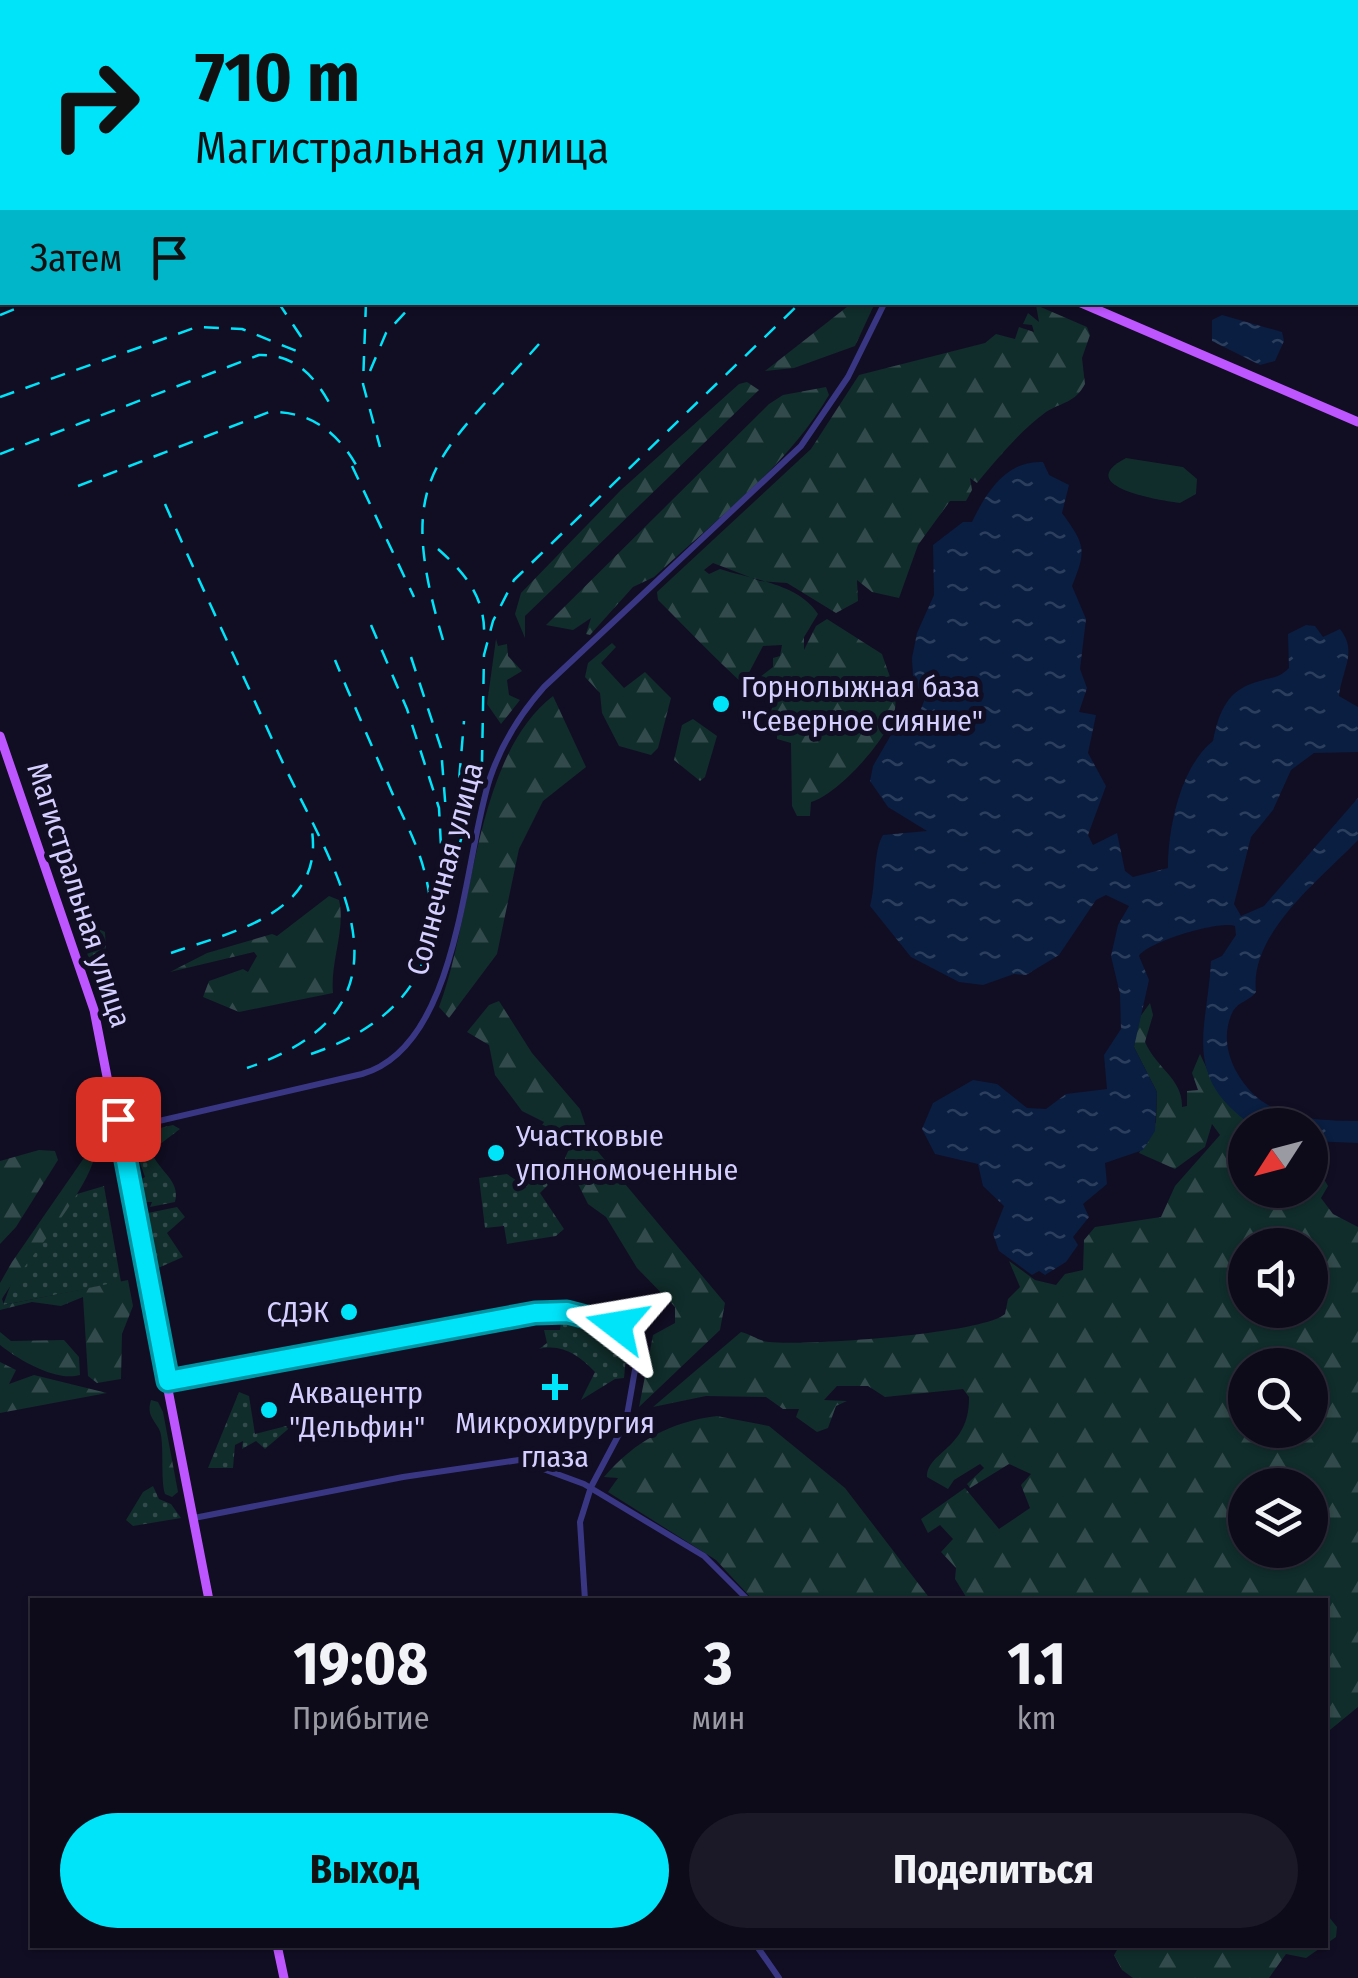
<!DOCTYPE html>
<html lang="ru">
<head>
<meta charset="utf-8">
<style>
	:root { --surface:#0d0a1a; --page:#1b1827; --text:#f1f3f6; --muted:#9a9aa2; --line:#2d2b39; --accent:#00e4fa }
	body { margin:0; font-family:"Fira Sans Condensed",sans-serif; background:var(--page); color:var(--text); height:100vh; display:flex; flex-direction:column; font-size:38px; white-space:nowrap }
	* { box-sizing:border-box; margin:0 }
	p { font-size:32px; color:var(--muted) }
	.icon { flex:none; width:55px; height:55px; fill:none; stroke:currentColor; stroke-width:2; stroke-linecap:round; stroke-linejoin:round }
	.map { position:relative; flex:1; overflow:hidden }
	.details { position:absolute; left:30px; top:1598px; width:1298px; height:350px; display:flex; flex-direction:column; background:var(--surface); border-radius:0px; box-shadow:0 2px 8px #0004,0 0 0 2px var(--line) }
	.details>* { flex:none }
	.guide { position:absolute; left:0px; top:0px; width:1360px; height:305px; box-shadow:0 2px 8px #0004,0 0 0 2px var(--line); background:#00e4fa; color:#111; overflow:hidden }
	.needle { width:65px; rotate:234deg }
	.tools { position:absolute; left:1228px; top:1108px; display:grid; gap:20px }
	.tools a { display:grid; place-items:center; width:100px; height:100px; border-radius:50%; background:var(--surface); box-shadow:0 2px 8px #0004,0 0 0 2px var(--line); font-size:50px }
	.pin { position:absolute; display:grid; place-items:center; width:85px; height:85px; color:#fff; margin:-42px; border-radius:20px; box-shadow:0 5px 15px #0006 }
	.me { position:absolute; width:110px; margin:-55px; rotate:284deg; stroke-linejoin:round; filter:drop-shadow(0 0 8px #0008) }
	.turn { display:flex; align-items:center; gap:35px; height:210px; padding:0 30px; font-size:45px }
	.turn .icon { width:130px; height:130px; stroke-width:2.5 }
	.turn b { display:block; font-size:70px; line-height:85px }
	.then { display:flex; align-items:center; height:95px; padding:0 30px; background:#0003; gap:20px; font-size:38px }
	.eta { display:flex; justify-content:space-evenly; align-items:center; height:170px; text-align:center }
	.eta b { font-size:60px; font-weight:700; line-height:70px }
	.primary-button { display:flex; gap:20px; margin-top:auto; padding:20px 30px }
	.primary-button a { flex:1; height:115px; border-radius:60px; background:var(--accent); color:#111; font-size:40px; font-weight:700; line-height:115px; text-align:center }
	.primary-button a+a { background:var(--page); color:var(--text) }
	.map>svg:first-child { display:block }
	.grass { fill:url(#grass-dots) }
	.forest { fill:url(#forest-firs); fill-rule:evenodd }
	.pitch { fill:#102d2b }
	.water { fill:url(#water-ripples) }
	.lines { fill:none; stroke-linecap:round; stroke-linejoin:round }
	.minor { stroke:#393783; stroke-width:6 }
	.major { stroke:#be56ff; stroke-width:9 }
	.rail { stroke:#00e4fa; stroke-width:2.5; stroke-dasharray:15 12; stroke-linecap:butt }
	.route-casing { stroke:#0094a2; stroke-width:25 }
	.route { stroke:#00e4fa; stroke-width:18 }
	.poi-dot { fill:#00e4fa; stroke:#110d23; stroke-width:4 }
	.labels { text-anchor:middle; stroke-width:10; stroke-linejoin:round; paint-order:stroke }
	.poi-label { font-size:30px; fill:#d4cfff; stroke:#110d23; text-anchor:start }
	.street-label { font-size:30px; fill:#d4cfff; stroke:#110d23 }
</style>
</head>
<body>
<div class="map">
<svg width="1358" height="1978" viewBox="0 0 1358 1978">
	<defs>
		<pattern id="grass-dots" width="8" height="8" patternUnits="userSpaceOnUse" patternTransform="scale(2.5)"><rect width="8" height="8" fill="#102d2b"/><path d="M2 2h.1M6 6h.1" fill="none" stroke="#324a4b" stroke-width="1.8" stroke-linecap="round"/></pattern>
		<pattern id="forest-firs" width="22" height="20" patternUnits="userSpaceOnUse" patternTransform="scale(2.5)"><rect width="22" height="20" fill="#102d2b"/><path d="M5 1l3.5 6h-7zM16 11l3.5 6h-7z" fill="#324a4b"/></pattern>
		<pattern id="water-ripples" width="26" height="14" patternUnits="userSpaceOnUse" patternTransform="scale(2.5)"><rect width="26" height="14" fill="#091e40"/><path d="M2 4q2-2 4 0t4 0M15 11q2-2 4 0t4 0" fill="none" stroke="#2c3e5d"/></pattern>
	</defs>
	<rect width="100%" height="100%" fill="#110d23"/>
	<g class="grass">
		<path d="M71 905 80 907 86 923 105 932 107 974 99 989Z"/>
		<path d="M173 1125 180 1129 151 1151C158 1171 181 1180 175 1202L150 1207 152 1202H144L139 1180 145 1177 132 1140 138 1133Z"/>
		<path d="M537 1171 548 1185 540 1193 564 1229 556 1236 507 1244 504 1226 485 1228 479 1178 507 1174 517 1181Z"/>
		<path d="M104 1186 121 1282 3 1305 11 1284 77 1194Z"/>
		<path d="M177 1207 185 1217 167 1233 183 1257 156 1269 146 1217 148 1213Z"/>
		<path d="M561 1321 622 1341 627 1347 624 1378 615 1379 581 1400 595 1372C580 1356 562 1343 539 1349L547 1343 544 1330H560Z"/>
		<path d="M239 1392 249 1396 255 1434 294 1424 265 1449 256 1441 242 1449 243 1441 235 1445 233 1468H208Z"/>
		<path d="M153 1486 159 1499 171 1504 181 1518 133 1526 126 1520 143 1492Z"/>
	</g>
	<g class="forest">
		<path d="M852 303H875L855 346 794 368 765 371Z"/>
		<path d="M1036 305 1087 327 1090 335 1082 358 1085 384C1075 403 1062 402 1046 412 1020 431 997 459 977 483L970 478 972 490 966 501H950L918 545 899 598 872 592 857 580 858 601 836 613 787 583 760 581 713 563 704 570 709 574 720 569C754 580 799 584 818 614L804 637V650L816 626 827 619 882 654C887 670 898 693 895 709 890 738 837 795 811 802L810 816H797L792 806 791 743 777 739V725L769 717 774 702 761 694 778 695 786 688 782 680 773 683 760 677 773 667V658L780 656 782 645 763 646 743 684C715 658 687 629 658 600L657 592 811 449 859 375 985 343 996 334 1015 339 1019 327 1034 332 1032 325 1023 324 1028 313 1039 322Z"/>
		<path d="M747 382 759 390 525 616V638L515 614 521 593 621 490 739 384Z"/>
		<path d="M826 387 829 395C787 467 714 521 654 577L633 587 590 635 586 634 591 618 573 630 546 625 769 404 783 395Z"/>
		<path d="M496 639 498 646 507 644 508 656 522 671 507 680 509 695 520 700 501 724 487 704Z"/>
		<path d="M612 643 616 647 601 663 624 688 645 672 671 698 658 748 651 755 619 746 602 713 600 693 585 677 588 663Z"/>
		<path d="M553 696 586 767 543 801 519 849 497 954 449 1018 439 1007C474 916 473 758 553 696Z"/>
		<path d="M693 719 717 736 705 777 700 781 674 760 682 725Z"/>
		<path d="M329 896 339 900C346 929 330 962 333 993L239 1012 203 997 209 981 243 969 248 972 257 956 254 952 170 972 207 953 272 934 277 936Z"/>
		<path d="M499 1001 532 1053 580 1109 586 1127 583 1135 557 1145 545 1143 537 1133 544 1122 522 1111 495 1075 489 1045 467 1032 489 1005Z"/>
		<path d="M1150 1003 1153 1015 1145 1042C1157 1069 1183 1079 1182 1107L1187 1106V1091L1198 1090 1192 1073 1200 1054 1209 1073 1252 1125H1245V1132L1234 1130 1245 1144V1190H1310V1178L1325 1181 1328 1186 1321 1198 1333 1214 1358 1227V1707L1325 1734V1600H968L955 1579 956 1568 941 1552 953 1539 940 1525 928 1533 921 1519 965 1488 999 1529 1030 1508 1021 1485 1031 1474 1009 1464 970 1488 967 1484 984 1468 980 1464 954 1480 948 1489 927 1477C927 1451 970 1449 969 1397L963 1389 885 1397 868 1386H837L824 1400 847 1401 836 1406 828 1428 817 1432 796 1417 799 1409H783L766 1397 706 1396 653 1407 741 1332C750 1334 759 1341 769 1342 804 1346 983 1334 1005 1314L1008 1299 1020 1287 1009 1261 1035 1280 1056 1285 1065 1274 1083 1270 1084 1240 1095 1227 1161 1217 1175 1186 1220 1135 1212 1124 1205 1147 1175 1169 1139 1153 1156 1122 1157 1092 1134 1047 1137 1021ZM1245 1245H1310V1310H1245ZM1245 1365H1310V1430H1245ZM1245 1485H1310V1550H1245Z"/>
		<path d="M95 1142C104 1176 22 1265 2 1299L4 1305 128 1280 133 1306 122 1334 121 1379 97 1383 88 1376 83 1297 61 1306 32 1302 0 1310V1283L12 1262Z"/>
		<path d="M594 1147 725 1303 720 1330 639 1407 653 1335 675 1323V1307L637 1268 606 1217 588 1204 565 1158 569 1149Z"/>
		<path d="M39 1150 55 1151 58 1160 16 1227 0 1244V1161Z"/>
		<path d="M0 1332 11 1341 64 1340 79 1357 80 1375C56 1382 19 1360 0 1345Z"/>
		<path d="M0 1362 16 1370 9 1384 34 1375 107 1393 0 1413Z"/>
		<path d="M151 1400 158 1402 163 1412 178 1492 172 1497 165 1494C160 1478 165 1439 159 1429 152 1417 147 1414 151 1400Z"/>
		<path d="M717 1416 769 1426 845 1488 931 1600H753L716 1560 608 1492 618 1478 604 1477C635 1441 670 1422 717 1416Z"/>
		<path d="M1325 1912 1337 1927 1336 1937 1306 1958 1286 1954 1269 1978H1133L1122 1970 1114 1955 1120 1945H1325Z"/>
	</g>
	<path class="pitch" d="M1126 458 1183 467 1197 479 1196 494 1180 503C1164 501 1070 487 1126 458Z"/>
	<g class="water">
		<path d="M1222 315 1282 332 1284 341 1275 361 1260 365 1212 341V320Z"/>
		<path d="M1043 462 1049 475 1069 485 1062 513C1085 545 1087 549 1072 586L1086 619 1080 669 1087 688 1079 712 1096 715 1088 753 1106 786 1088 835 1093 845 1117 833 1125 871 1133 877 1168 868C1168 829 1180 767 1213 741 1219 712 1227 689 1260 681 1273 677 1279 678 1289 668L1288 634 1306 625 1315 626 1323 637 1340 629C1358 652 1342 669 1339 696L1358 707V752L1314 753 1291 770 1273 810 1251 837 1234 904 1241 916 1264 906 1358 798V840C1321 879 1249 933 1256 992 1250 1001 1239 1001 1233 1011 1223 1031 1226 1052 1236 1071 1262 1119 1308 1120 1358 1121V1143L1310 1141V1125H1252C1180 1076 1208 1027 1211 961L1222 956 1236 935 1235 926C1220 920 1147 942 1139 956L1149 980 1134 1047 1157 1092 1155 1131 1143 1150 1105 1163 1107 1184 1083 1204 1089 1217 1073 1237 1078 1245 1066 1262 1045 1275 1039 1271 1032 1275 999 1251 993 1234 1004 1206 983 1186 978 1164 935 1154 922 1129 933 1103 973 1080 997 1084 1027 1108 1046 1109 1066 1094 1107 1089 1104 1055 1121 1029 1120 994 1111 956 1118 925 1129 906 1106 895 1096 900 1059 955 1026 975 1014 974 983 985 959 982 911 957 870 906C876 886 873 851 883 835L927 831 888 807 870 781 873 766 891 735 916 722 924 701 913 676 912 658 917 633 934 595 933 545 963 522H972C986 493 1006 460 1043 462Z"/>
	</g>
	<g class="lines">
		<g class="minor">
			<path d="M120 1130 362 1074C460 1046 463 860 490 778 502 743 520 714 544 687L801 446 848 377 885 302"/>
			<path d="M168 1381 543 1312 584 1315 617 1325 634 1335 639 1347 626 1421 591 1487 580 1522 585 1600"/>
			<path d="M194 1518 403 1477 519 1460 584 1484 704 1556 748 1600"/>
			<path d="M756 1945 779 1978"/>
		</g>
		<g class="major">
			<path d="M0 203 2 202"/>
			<path d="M1079 302 1358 422"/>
			<path d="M0 736 94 1010 209 1600"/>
			<path d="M277 1945 284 1978"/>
		</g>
		<g class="rail">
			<path d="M908 0 909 2"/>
			<path d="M0 60H2"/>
			<path d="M0 248 2 247"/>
			<path d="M278 302 304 341"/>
			<path d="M366 302 363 384 380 447"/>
			<path d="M0 315 32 302"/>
			<path d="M370 371 386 333 415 302"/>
			<path d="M0 397 197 327 242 329 299 352"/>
			<path d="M0 454 259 355C298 354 318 380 334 412"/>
			<path d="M352 466 414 597"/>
			<path d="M78 486 269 412C314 411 341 435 361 474"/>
			<path d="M165 504C201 586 239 666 276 748 329 866 436 1003 247 1068"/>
			<path d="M438 549C465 573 486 598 484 637"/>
			<path d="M371 625 407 709 439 808 444 905"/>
			<path d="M443 640C394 475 435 461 539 344"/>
			<path d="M411 657 441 748 446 813"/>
			<path d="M457 805 464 721"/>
			<path d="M460 843 482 762 484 655 493 621 514 580 801 302"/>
			<path d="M171 953C234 931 328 913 311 825"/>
			<path d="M311 1054C394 1026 450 968 425 874 418 844 402 816 390 788 372 746 353 703 335 660"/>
		</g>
	</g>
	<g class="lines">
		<g class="route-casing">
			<path id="route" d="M118 1119 168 1381 535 1313 567 1312 617 1325"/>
		</g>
		<use href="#route" class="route"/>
	</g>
	<g class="poi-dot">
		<circle cx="721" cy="704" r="10"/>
		<circle cx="496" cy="1153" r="10"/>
		<circle cx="349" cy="1312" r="10"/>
		<path d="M550 1372h10v10h10v10h-10v10h-10v-10h-10v-10h10z"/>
		<circle cx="269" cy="1410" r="10"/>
	</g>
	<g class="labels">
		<g class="poi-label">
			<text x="741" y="697">Горнолыжная база<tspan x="741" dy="34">"Северное сияние"</tspan></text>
			<text x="516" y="1146">Участковые<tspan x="516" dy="34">уполномоченные</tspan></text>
			<text x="329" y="1322" text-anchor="end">СДЭК</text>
			<text x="289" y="1403">Аквацентр<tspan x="289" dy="34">"Дельфин"</tspan></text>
			<text x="555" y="1433" text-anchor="middle">Микрохирургия<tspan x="555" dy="34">глаза</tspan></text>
		</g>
		<g class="street-label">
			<text transform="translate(445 869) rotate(-75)" y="10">Солнечная улица</text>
			<text transform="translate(79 895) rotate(72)" y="10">Магистральная улица</text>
		</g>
	</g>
</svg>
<div class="tools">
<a><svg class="needle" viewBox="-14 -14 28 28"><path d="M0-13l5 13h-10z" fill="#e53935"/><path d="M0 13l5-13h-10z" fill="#9a9aa2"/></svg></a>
<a><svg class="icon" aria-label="sound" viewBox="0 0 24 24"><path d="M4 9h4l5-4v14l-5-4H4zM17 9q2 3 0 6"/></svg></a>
<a><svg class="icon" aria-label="search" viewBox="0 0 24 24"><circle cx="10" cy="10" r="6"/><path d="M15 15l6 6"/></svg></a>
<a><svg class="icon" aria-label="layers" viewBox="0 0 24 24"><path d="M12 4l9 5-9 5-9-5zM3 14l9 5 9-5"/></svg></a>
</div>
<div class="pin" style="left:118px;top:1119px;background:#d93025"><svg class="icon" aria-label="arrive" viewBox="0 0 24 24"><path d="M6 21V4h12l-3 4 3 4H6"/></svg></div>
<svg class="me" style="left:617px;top:1325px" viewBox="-20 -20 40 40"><path d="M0-17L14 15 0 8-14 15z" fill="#00e4fa" stroke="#fff" stroke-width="4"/></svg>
<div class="guide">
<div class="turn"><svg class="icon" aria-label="right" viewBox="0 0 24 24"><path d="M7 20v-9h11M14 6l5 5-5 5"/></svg><div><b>710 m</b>Магистральная улица</div></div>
<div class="then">Затем<svg class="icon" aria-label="arrive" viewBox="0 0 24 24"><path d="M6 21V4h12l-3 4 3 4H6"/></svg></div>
</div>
<section class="details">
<div class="eta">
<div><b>19:08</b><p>Прибытие</p></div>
<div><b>3</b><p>мин</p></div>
<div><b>1.1</b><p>km</p></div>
</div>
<div class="primary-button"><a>Выход</a><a>Поделиться</a></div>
</section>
</div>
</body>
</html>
